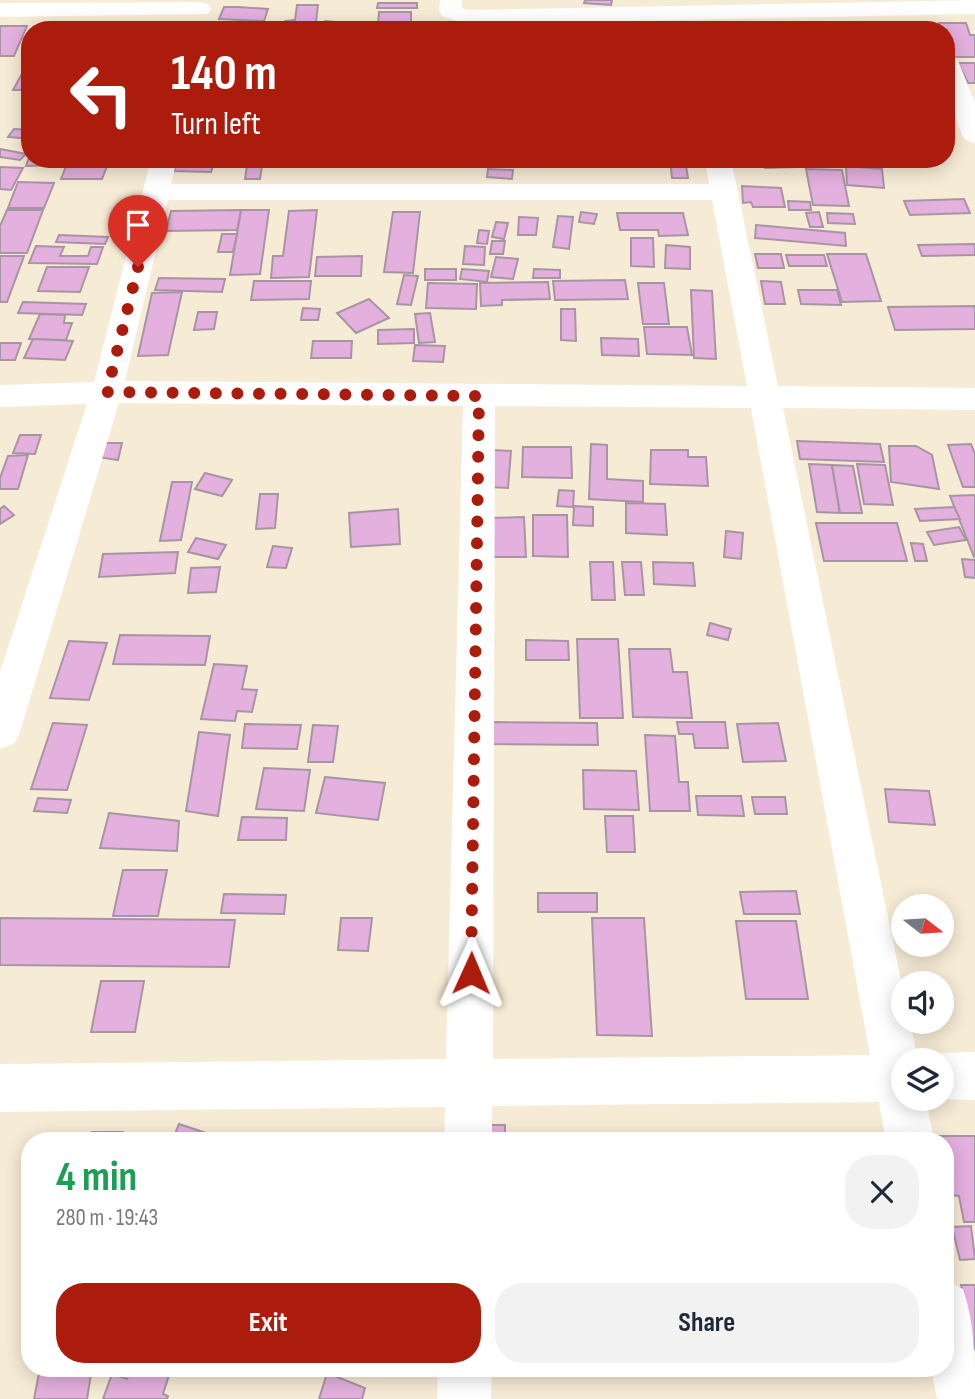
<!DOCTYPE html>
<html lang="en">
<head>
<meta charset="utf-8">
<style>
	:root { --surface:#fff; --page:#f2f2f3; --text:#1f2937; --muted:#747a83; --accent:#ac1c0c }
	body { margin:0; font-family:"Sofia Sans Condensed",sans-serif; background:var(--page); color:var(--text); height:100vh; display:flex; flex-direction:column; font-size:26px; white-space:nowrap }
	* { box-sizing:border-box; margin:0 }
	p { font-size:23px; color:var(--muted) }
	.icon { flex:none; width:38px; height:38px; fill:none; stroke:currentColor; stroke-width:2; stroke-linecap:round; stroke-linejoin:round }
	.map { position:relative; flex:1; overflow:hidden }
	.drawer { position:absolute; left:21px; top:1132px; width:933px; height:245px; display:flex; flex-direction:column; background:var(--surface); border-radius:28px; box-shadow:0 4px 18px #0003 }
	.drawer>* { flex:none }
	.banner { position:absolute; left:21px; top:21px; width:934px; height:147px; border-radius:28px; box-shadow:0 4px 18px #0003; background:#ac1c0c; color:#fff; overflow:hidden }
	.needle { width:46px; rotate:107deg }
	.buttons { position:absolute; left:891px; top:894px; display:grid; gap:14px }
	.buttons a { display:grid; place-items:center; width:63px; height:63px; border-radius:50%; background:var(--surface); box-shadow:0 4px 18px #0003; font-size:35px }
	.pin { position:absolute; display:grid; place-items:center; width:60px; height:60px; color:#fff; margin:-72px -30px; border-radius:50% 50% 50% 0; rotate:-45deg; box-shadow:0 0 7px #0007 }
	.pin .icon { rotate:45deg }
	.me { position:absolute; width:77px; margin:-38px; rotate:1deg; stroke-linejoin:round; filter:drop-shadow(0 0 5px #0008) }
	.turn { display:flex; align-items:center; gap:24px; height:147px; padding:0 35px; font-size:32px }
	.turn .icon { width:91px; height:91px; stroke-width:2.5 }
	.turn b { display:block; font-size:49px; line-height:60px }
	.round { display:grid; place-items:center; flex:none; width:74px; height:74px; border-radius:28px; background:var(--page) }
	.headline { display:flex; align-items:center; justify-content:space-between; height:119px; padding:0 35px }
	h1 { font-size:42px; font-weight:700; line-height:52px; color:#1e9e55 }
	.cta { display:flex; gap:14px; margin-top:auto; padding:14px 35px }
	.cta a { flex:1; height:80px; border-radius:28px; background:var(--accent); color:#fff; font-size:28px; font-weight:700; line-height:80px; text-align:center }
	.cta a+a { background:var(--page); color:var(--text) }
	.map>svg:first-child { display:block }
	.building { fill:#e4b0dd; stroke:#a795a4; stroke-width:2 }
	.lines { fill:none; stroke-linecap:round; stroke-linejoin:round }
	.minor { fill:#fff; fill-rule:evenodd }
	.route { stroke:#ac1c0c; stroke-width:12; stroke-dasharray:0 21.6 }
</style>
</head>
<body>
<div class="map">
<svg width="975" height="1399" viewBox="0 0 975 1399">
	<rect width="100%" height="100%" fill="#f6ebd5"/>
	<g class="building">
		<path d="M585 0H612L611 5 584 3Z"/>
		<path d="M378 3H417V8H377Z"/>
		<path d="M297 5H318L315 30H284L285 21 295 20Z"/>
		<path d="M224 7H238L268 9 264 21 219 19Z"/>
		<path d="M379 12H411V30H382V25H378Z"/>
		<path d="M325 21 337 22 333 30H320Z"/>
		<path d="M798 23 801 30H772L770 24Z"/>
		<path d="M939 23H966L970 35H975V57H952L947 43V30H942Z"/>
		<path d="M804 25H835L837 30H806Z"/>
		<path d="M0 26H27L14 56H0Z"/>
		<path d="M39 26H75L73 30 38 29Z"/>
		<path d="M30 59V90H13Z"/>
		<path d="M958 63H975V83H968Z"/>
		<path d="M14 129 30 130V139L8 137Z"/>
		<path d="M0 149 26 154 20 160 0 157Z"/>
		<path d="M30 155V159H64L61 165 26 166Z"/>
		<path d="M178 159H215L211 172 174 171Z"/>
		<path d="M248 159H263L260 179H245Z"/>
		<path d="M670 159H685L688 178H672Z"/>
		<path d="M806 159H838L840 167 807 166Z"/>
		<path d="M762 160 794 161 795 167 765 168Z"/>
		<path d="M68 161H109L102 179H61Z"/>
		<path d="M846 166 882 169 884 188 847 185Z"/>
		<path d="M0 167 23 168 11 190 0 189Z"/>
		<path d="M488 169 513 170 512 179 487 177Z"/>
		<path d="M806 169 842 170 849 206 813 205Z"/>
		<path d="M18 182 54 183 44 208H8Z"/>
		<path d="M742 186 781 188 785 207H753L751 202 743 203Z"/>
		<path d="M964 199 970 213 910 215 904 201Z"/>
		<path d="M788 201 810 202 811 210H789Z"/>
		<path d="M7 210H43L27 253H0V226Z"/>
		<path d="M241 210H269L260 274 230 275Z"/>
		<path d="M241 210 237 230 166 231 171 211Z"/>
		<path d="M317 210 309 277 271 278 273 256H283L289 211Z"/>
		<path d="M393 212H420L413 273 384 272Z"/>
		<path d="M581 212 597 214 594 224 579 222Z"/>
		<path d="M819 212 823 227H810L806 213Z"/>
		<path d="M617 213H683L688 235 659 236 658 230H620Z"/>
		<path d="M827 213 853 214 855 224 828 223Z"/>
		<path d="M558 216 573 217 569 249 553 247Z"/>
		<path d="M519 217 538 218 536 235H518Z"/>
		<path d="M496 222 508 223 504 239 492 237Z"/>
		<path d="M756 225 845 233 846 246 755 238Z"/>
		<path d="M479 230 489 231 487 244 477 243Z"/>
		<path d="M222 234H237L233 252H218Z"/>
		<path d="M59 235 108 237 105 244 56 242Z"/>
		<path d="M631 238H653L654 267 631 266Z"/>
		<path d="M492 241H505L503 254H490Z"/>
		<path d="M975 244V255L922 256 918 245Z"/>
		<path d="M666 245 690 247V269L665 268Z"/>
		<path d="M36 246 64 247 60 256H88L91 247H103L97 264 29 263Z"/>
		<path d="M465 246 485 247 484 265 463 264Z"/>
		<path d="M755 254H781L784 268H758Z"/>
		<path d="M827 254H866L881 301 842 302Z"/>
		<path d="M786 255H824L827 266H789Z"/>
		<path d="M0 256H24L7 302H0Z"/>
		<path d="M362 256 361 276H315L317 257Z"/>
		<path d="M496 257 518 259 513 279 491 277Z"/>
		<path d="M47 267H89L80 292 38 291Z"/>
		<rect x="425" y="269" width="31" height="11"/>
		<path d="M462 269 489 271 487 282 460 279Z"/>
		<path d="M534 269 560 270V278H533Z"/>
		<path d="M404 275 418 276 411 305 397 304Z"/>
		<path d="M159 278 225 279 222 292 155 290Z"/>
		<path d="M625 280 628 299 555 300 553 281Z"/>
		<path d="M254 281H311L309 299 251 300Z"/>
		<path d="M761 281 781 282 785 304H765Z"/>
		<path d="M548 282 550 299 502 300V305L481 306 480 283Z"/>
		<path d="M428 283 477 284 476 309 426 308Z"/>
		<path d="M638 283H664L669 324H643Z"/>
		<path d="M691 290 712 291 716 359 694 358Z"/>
		<path d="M798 290H837L841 305 801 304Z"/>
		<path d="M182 292 168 355 138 356 152 293Z"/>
		<path d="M369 299 389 318 356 333 337 313Z"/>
		<path d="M23 302 86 304 82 315 18 313Z"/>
		<path d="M975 306V329L895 330 888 307Z"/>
		<path d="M303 308 320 309 318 320H301Z"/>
		<path d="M561 309H575L576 341 561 340Z"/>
		<path d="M198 312H217L214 329 194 330Z"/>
		<path d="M430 313 435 342 419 343 415 314Z"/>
		<path d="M40 314 65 315 64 323H72L66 340 29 339Z"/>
		<path d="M644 327H687L692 355 647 354Z"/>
		<path d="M414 329V343L378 344V330Z"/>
		<path d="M601 338 638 339 639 356 602 355Z"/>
		<path d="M33 339 73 341 65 360 24 358Z"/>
		<path d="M313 341H352L351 358H311Z"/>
		<path d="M0 343H21L15 360H0Z"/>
		<path d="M415 345 445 346 443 362 413 361Z"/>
		<path d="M20 435H41L35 454 13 453Z"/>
		<path d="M797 441 880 444 884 462 800 459Z"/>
		<path d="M101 443H122L118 460 98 457Z"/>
		<path d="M591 444 607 445V479L643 481V502L589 499Z"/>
		<path d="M971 444 975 454V487H963L948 445Z"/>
		<path d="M889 446H916L932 455 939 489 891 482Z"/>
		<path d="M523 447H571L572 478 522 477Z"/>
		<path d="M493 450 511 451 508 488 490 487Z"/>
		<path d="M651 450H688V457H706L708 486 650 484Z"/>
		<path d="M28 455 18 489H0V478L8 456Z"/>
		<path d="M809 464 832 465 840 513 817 512Z"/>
		<path d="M857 464 885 465 893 505 864 504Z"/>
		<path d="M832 465 853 466 862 513H840Z"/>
		<path d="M205 473 232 480 222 496 195 489Z"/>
		<path d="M172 482H192L181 540 160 541Z"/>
		<path d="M559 490 574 491 573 507 557 506Z"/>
		<path d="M260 494H278L275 528 256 529Z"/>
		<path d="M975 495V556L974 557 950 496Z"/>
		<path d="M626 503 665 504 667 535 626 533Z"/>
		<path d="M4 506 14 515 0 524V509Z"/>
		<path d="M574 506 593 507V526L573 525Z"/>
		<path d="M954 507 960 519 920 521 915 509Z"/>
		<path d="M398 509 400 544 351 547 349 513Z"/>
		<path d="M533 515H567L568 557 533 556Z"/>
		<path d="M524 517 526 557H489V518Z"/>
		<path d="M816 523H897L907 561H824Z"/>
		<path d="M959 527 966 540 934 545 927 532Z"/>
		<path d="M726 531 743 533 741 559 724 557Z"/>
		<path d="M196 538 226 545 218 559 188 552Z"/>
		<path d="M911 543 923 544 927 561H915Z"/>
		<path d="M273 546 292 548 286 568 267 567Z"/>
		<path d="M178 552 175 573 99 577 103 554Z"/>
		<path d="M962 559 975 560V578L965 577Z"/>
		<path d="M590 562H613L615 600H592Z"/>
		<path d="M622 562H641L644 595H625Z"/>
		<path d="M653 562 693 563 695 586 654 584Z"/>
		<path d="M220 567 216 592 188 593 191 568Z"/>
		<path d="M710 623 731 629 728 640 707 635Z"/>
		<path d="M120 635 210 636 205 665 113 664Z"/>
		<path d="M577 639H618L623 718H580Z"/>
		<path d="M526 640 568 641 569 660H526Z"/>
		<path d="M69 641 107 643 89 700 50 698Z"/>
		<path d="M629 649H670L673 672H687L692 718 633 717Z"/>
		<path d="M214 664 247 666 242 689 257 690 252 712 237 711 235 721 201 719Z"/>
		<path d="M492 722 597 723 598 745 492 744Z"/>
		<path d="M677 722H725L728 748H695L693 734H679Z"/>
		<path d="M53 723 87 725 67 790 31 789Z"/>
		<path d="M778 723 786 761 743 762 737 724Z"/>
		<path d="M245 724 301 725 297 749 242 748Z"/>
		<path d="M313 725 338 726 333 762H308Z"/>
		<path d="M199 732 230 735 218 816 186 811Z"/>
		<path d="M645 735 675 736 679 782H688L690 811H650Z"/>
		<path d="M264 768 310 770 304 811 256 809Z"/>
		<path d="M583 770 636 771 639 810 584 809Z"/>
		<path d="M325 777 385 783 378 820 316 813Z"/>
		<path d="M885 789 929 791 935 825 889 822Z"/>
		<path d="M696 796H741L744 816 698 815Z"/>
		<path d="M752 797H785L787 814H755Z"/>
		<path d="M38 798 71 800 67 813 34 811Z"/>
		<path d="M109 813 179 821 177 851 100 848Z"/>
		<path d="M605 816H633L635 852H607Z"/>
		<path d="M242 817 287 818 286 840H238Z"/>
		<path d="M123 870H167L158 916H113Z"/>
		<path d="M796 891 800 914H744L740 892Z"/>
		<rect x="538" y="893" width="59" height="19"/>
		<path d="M224 894 286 895 284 914 221 913Z"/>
		<path d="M0 918 235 920 229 967 0 965Z"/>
		<path d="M341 918H372L368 951 338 950Z"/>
		<path d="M592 918H644L652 1036 597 1035Z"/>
		<path d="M736 921H796L808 999H746Z"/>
		<path d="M101 981H144L135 1032H91Z"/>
		<path d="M179 1124 218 1137 217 1141H172Z"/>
		<rect x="475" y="1125" width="30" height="16"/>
		<path d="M92 1132H123L122 1141H91Z"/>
		<path d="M935 1136H975V1222H964L959 1196 946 1195 945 1141H936Z"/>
		<path d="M971 1226 975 1259 960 1260 952 1227Z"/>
		<path d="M961 1285H975V1349H974Z"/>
		<path d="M40 1368H92L87 1399H34Z"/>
		<path d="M131 1368 171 1369 163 1394 168 1396 167 1399H103L112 1374 127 1379Z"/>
		<path d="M327 1373 365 1388 362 1399H319Z"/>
	</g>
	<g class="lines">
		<g class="minor">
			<path d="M440 0H462V8L468 10 975 0V14L465 24 442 16 439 11Z"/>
			<path d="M200 2 208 4 211 9 208 14 0 17V3Z"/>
			<path d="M947 56 956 58 959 63 975 103V143L966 140 962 135 947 94Z"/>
			<path d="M151 159H177L171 184H709L705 159H731L778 386 975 388V410L783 408 903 990V1022H910L918 1060H903V1099H926L934 1141H886L879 1102 492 1106V1141H444L445 1107 0 1112V1064L446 1059 463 406 119 403 20 732 14 744 0 749V672L87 404 0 407V385L94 382ZM168 200H712L747 386 125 381ZM495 406 751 408 870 1055 493 1059Z"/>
			<path d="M975 1052V1100L938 1099H942V1060H925L942 1053Z"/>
			<path d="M945 1281 963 1289C975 1324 975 1361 975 1399H937L931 1368H945Z"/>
			<path d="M438 1368H492L491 1399H437Z"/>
		</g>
	</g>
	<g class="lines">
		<path class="route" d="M138 267 107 392 479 396 471 973"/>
	</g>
</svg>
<div class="buttons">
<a><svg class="needle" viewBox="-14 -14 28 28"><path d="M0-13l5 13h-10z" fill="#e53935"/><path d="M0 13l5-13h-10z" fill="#747a83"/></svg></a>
<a><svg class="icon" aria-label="sound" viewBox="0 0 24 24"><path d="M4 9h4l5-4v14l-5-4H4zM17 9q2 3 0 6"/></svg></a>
<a><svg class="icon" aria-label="layers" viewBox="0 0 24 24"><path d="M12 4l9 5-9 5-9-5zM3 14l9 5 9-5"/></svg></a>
</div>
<div class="pin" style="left:138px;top:267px;background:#d93025"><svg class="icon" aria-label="arrive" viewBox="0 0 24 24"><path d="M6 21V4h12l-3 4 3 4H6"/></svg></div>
<svg class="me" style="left:471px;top:973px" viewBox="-20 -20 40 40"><path d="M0-17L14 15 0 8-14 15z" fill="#ac1c0c" stroke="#fff" stroke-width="4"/></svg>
<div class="banner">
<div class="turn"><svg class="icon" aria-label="left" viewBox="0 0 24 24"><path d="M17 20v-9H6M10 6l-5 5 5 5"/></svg><div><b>140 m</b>Turn left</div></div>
</div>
<section class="drawer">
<div class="headline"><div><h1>4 min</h1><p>280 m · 19:43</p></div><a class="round"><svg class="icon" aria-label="close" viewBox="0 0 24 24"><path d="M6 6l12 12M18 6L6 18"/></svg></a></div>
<div class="cta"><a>Exit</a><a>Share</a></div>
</section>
</div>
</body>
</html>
